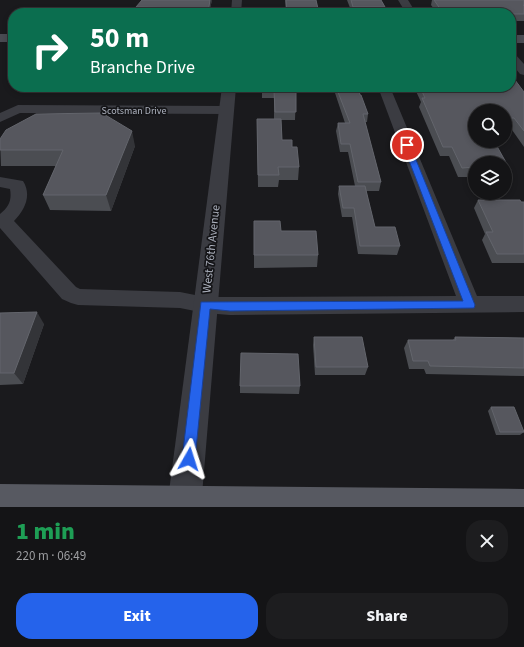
<!DOCTYPE html>
<html lang="en">
<head>
<meta charset="utf-8">
<style>
	:root { --surface:#141416; --page:#1d1d1f; --text:#f1f3f6; --muted:#9d9ea1; --line:#333335; --accent:#2563eb }
	body { margin:0; font-family:"Source Sans 3",sans-serif; background:var(--page); color:var(--text); height:100vh; display:flex; flex-direction:column; font-size:15px; white-space:nowrap }
	* { box-sizing:border-box; margin:0 }
	p { font-size:13px; color:var(--muted) }
	.icon { flex:none; width:22px; height:22px; fill:none; stroke:currentColor; stroke-width:2; stroke-linecap:round; stroke-linejoin:round }
	.map { position:relative; height:507px; overflow:hidden }
	.drawer { display:flex; flex-direction:column; background:var(--surface); flex:1 }
	.drawer>* { flex:none }
	.top-card { position:absolute; left:8px; top:8px; width:508px; height:84px; border-radius:16px; box-shadow:0 2px 6px #0003,0 0 0 1px var(--line); background:#0b6e4f; color:#fff; overflow:hidden }
	.buttons { position:absolute; left:468px; top:104px; display:grid; gap:8px }
	.buttons a { display:grid; place-items:center; width:44px; height:44px; border-radius:50%; background:var(--surface); box-shadow:0 2px 6px #0003,0 0 0 1px var(--line); font-size:20px }
	.pin { position:absolute; display:grid; place-items:center; width:34px; height:34px; color:#fff; margin:-17px; border:2px solid #fff; border-radius:50%; box-shadow:0 1px 4px #0007 }
	.me { position:absolute; width:44px; margin:-22px; rotate:6deg; stroke-linejoin:round; filter:drop-shadow(0 0 3px #0008) }
	.turn { display:flex; align-items:center; gap:14px; height:84px; padding:0 16px; font-size:18px }
	.turn .icon { width:52px; height:52px; stroke-width:2.5 }
	.turn b { display:block; font-size:28px; line-height:34px }
	.round { display:grid; place-items:center; flex:none; width:42px; height:42px; border-radius:16px; background:var(--page) }
	.head { display:flex; align-items:center; justify-content:space-between; height:68px; padding:0 16px }
	h1 { font-size:24px; font-weight:800; line-height:30px; color:#1e9e55 }
	.cta { display:flex; gap:8px; margin-top:auto; padding:8px 16px }
	.cta a { flex:1; height:46px; border-radius:16px; background:var(--accent); color:#fff; font-size:16px; font-weight:800; line-height:46px; text-align:center }
	.cta a+a { background:var(--page); color:var(--text) }
	.map>svg:first-child { display:block }
	.lines { fill:none; stroke-linecap:round; stroke-linejoin:round }
	.minor { fill:#3b3c42; fill-rule:evenodd }
	.tertiary { fill:#3b3c42; fill-rule:evenodd }
	.secondary { fill:#494b52; fill-rule:evenodd }
	.primary { fill:#575961; fill-rule:evenodd }
	.wall { fill:#4b4d52 }
	.shaded-wall { fill:#333438 }
	.building { fill:#56575e; stroke:#63656c }
	.route { fill:#2563eb; stroke:#184099 }
	.labels { text-anchor:middle; stroke-width:3.5; stroke-linejoin:round; paint-order:stroke }
	.far-street-label { font-size:10px; fill:#acb1bd; stroke:#151518 }
	.street-label { font-size:12px; fill:#acb1bd; stroke:#151518 }
</style>
</head>
<body>
<div class="map">
<svg width="524" height="507" viewBox="0 0 524 507">
	<rect width="100%" height="100%" fill="#1a1a1d"/>
	<g class="lines">
		<g class="minor">
			<path d="M232 0H242L241 13H231Z"/>
			<path d="M398 0H408L416 13H406Z"/>
			<path d="M511 53 515 54 524 64V75L520 74 511 63Z"/>
			<path d="M378 87H390L477 296H524V312L230 315 205 313 180 308 78 305 71 303 62 299 0 228V214C9 207 12 200 10 189L0 187V177L23 181C32 195 25 210 14 221L76 287 80 289 180 292 205 297H230L456 296Z"/>
			<path d="M18 105 226 106 231 107 233 110 231 113 226 114 20 113 0 122V113Z"/>
		</g>
		<path class="tertiary" d="M222 87H236L201 507H167Z"/>
		<g class="secondary">
			<rect x="0" y="34" width="13" height="8"/>
			<rect x="511" y="35" width="13" height="8"/>
		</g>
		<path class="primary" d="M0 484 524 489V507H0Z"/>
	</g>
	<g class="wall">
		<path d="M212 0 209 13H137L136 7Z"/>
		<path d="M285 0H316L319 13H286Z"/>
		<path d="M347 0H381L385 7 384 13H352Z"/>
		<path d="M432 0H524V21H511V13H437L431 5Z"/>
		<path d="M262 87H358L360 95 368 114 367 122H365L381 182 379 191H366L375 227 400 246 397 255 358 254 352 217H342L338 194 339 186H355L348 152H340L336 131 338 123H345L334 90H296L295 120H281L282 140 292 147 299 167 298 180H279L278 187H258L257 119H274V98H262Z"/>
		<path d="M414 87H511L524 92V147L510 127H505V111H475L508 166 505 173V163H475V177H458L449 156H440L419 107 421 102Z"/>
		<path d="M0 139 135 146 111 211 50 210 43 195 56 166H1Z"/>
		<path d="M478 200 524 202V263H492L482 240 485 234 474 208Z"/>
		<path d="M281 231 318 255 317 267 254 268V255Z"/>
		<path d="M0 313 44 324 23 384 0 385Z"/>
		<path d="M314 337 368 367 365 375H315L313 345Z"/>
		<path d="M455 337 524 338V376L426 374 424 369H409L404 348 408 340H453Z"/>
		<path d="M240 386H300L299 394 240 393Z"/>
		<path d="M491 407 524 432 520 435H496L488 411Z"/>
	</g>
	<g class="shaded-wall">
		<path d="M210 0H212L209 13H208Z"/>
		<path d="M132 131 135 146 111 211 106 195Z"/>
		<path d="M37 312 44 324 23 384 14 373Z"/>
	</g>
	<g class="building">
		<path d="M142 0H210L208 13H192L194 8 136 7Z"/>
		<path d="M286 0H316L319 13H287Z"/>
		<path d="M351 0H381L385 7H353Z"/>
		<path d="M434 0H524V5H523L524 6V14H511V13H443Z"/>
		<path d="M511 76H512L524 92V131L514 118H505V111H475V141H494L508 166H505V163H475V167L462 168 452 147H443L422 98H425L420 87H511Z"/>
		<path d="M262 87H296V112H275L274 90H262Z"/>
		<path d="M336 87H358L360 95H361L368 114H363L381 182H358L350 144H341L338 123H350Z"/>
		<path d="M102 113 132 131 106 195H43L63 150H0V139L6 130 36 114Z"/>
		<path d="M257 119H281L282 140H292V147H297L299 167H278L279 175H258Z"/>
		<path d="M339 186H365L375 227H395L400 246H360L354 208H343Z"/>
		<path d="M478 200H520L521 202H524V254H497L486 232H493Z"/>
		<path d="M254 221H280L281 231H316L318 255H254Z"/>
		<path d="M37 312 14 373H0V313Z"/>
		<path d="M314 337H362L368 367H316Z"/>
		<path d="M455 337 524 338V368L430 366 428 361H413L408 340H456Z"/>
		<path d="M241 353 298 354 300 386H240Z"/>
		<path d="M491 407H514L524 432H500Z"/>
	</g>
	<path class="route" d="M407 143 410 145 475 305 474 308 230 311 210 309 195 459 193 463 189 465 184 463 182 459 201 302 463 301 403 145Z"/>
	<g class="labels">
		<g class="far-street-label">
			<text x="134" y="114">Scotsman Drive</text>
		</g>
		<g class="street-label">
			<text transform="translate(211 249) rotate(-84)" y="4">West 76th Avenue</text>
		</g>
	</g>
</svg>
<div class="buttons">
<a><svg class="icon" aria-label="search" viewBox="0 0 24 24"><circle cx="10" cy="10" r="6"/><path d="M15 15l6 6"/></svg></a>
<a><svg class="icon" aria-label="layers" viewBox="0 0 24 24"><path d="M12 4l9 5-9 5-9-5zM3 14l9 5 9-5"/></svg></a>
</div>
<div class="pin" style="left:407px;top:145px;background:#d93025"><svg class="icon" aria-label="arrive" viewBox="0 0 24 24"><path d="M6 21V4h12l-3 4 3 4H6"/></svg></div>
<svg class="me" style="left:189px;top:459px" viewBox="-20 -20 40 40"><path d="M0-17L14 15 0 8-14 15z" fill="#2563eb" stroke="#fff" stroke-width="4"/></svg>
<div class="top-card">
<div class="turn"><svg class="icon" aria-label="right" viewBox="0 0 24 24"><path d="M7 20v-9h11M14 6l5 5-5 5"/></svg><div><b>50 m</b>Branche Drive</div></div>
</div>
</div>
<section class="drawer">
<div class="head"><div><h1>1 min</h1><p>220 m · 06:49</p></div><a class="round"><svg class="icon" aria-label="close" viewBox="0 0 24 24"><path d="M6 6l12 12M18 6L6 18"/></svg></a></div>
<div class="cta"><a>Exit</a><a>Share</a></div>
</section>
</body>
</html>
